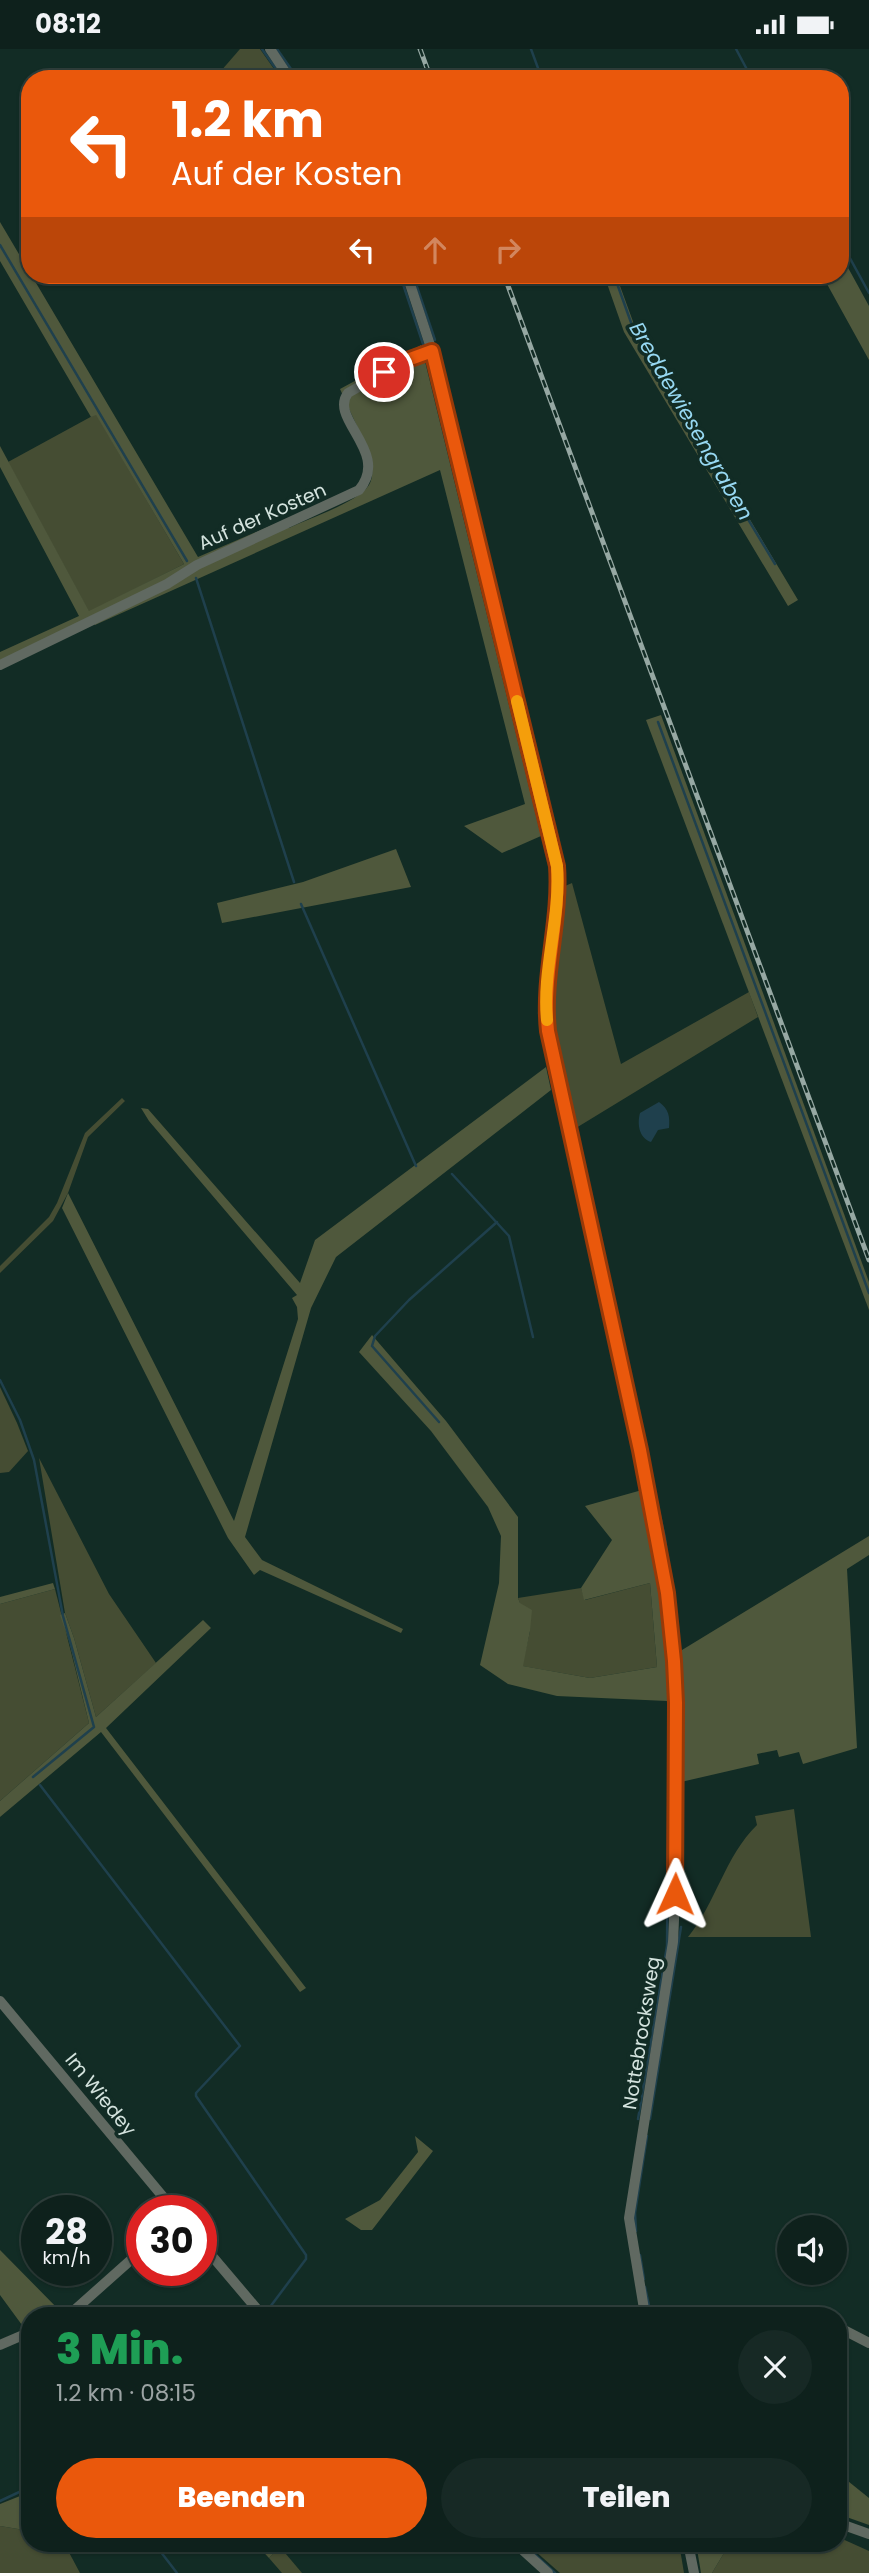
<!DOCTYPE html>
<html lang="de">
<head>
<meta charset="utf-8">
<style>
	:root { --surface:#0e211c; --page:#172925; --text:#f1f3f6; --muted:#9ba3a3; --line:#2e3e3b; --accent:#ea580c }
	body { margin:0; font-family:Poppins,sans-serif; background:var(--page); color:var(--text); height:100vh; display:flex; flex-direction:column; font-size:26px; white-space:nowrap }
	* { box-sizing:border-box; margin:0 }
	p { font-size:23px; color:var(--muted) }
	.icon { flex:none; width:38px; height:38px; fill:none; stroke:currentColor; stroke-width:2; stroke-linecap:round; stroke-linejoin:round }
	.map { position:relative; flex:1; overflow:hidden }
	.panel { position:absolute; left:21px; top:2258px; width:826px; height:245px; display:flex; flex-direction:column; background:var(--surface); border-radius:28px; box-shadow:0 2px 5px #0004,0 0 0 2px var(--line) }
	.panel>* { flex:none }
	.top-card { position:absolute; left:21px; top:21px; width:828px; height:214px; border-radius:28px; box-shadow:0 2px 5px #0004,0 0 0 2px var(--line); background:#ea580c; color:#fff; overflow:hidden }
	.tools { position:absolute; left:777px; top:2166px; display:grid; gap:14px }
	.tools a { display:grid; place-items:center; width:70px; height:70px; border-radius:50%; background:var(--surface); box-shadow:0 2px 5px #0004,0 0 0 2px var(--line); font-size:35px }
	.speed { position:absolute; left:21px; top:2146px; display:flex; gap:14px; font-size:35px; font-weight:700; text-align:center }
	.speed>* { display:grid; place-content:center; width:91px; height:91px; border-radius:50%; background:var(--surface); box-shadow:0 2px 5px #0004,0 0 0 2px var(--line); line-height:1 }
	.speed small { font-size:18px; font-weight:400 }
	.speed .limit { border:10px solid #d22; background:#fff; color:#111 }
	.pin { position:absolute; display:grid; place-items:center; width:60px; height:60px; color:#fff; margin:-30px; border:4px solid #fff; border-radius:50%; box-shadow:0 2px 7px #0007 }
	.me { position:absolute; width:77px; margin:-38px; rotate:1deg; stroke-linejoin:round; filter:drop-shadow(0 0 5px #0008) }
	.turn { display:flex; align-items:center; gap:24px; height:147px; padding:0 35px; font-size:32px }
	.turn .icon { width:91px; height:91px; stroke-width:2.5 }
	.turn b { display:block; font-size:49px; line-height:60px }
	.lanes { display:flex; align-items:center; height:66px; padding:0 35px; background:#0003; justify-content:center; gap:35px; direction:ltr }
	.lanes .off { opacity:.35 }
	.round { display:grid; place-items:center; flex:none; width:74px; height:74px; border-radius:37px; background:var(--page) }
	.headline { display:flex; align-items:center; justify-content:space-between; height:119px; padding:0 35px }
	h1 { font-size:42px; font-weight:800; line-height:52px; color:#1e9e55 }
	.action { display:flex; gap:14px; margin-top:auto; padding:14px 35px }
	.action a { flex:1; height:80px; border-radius:42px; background:var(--accent); color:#fff; font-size:28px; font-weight:800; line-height:80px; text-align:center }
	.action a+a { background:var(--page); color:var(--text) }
	.status { display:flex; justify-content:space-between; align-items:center; height:49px; padding:0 35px; background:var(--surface); direction:ltr }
	.status svg { height:19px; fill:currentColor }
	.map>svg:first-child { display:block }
	.green { fill:#454d33 }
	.forest { fill:#4f583c }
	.water { fill:#1f404d }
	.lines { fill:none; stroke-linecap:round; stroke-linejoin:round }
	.stream { stroke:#1f404d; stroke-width:2.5 }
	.street { stroke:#606961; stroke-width:10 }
	.rail-casing { stroke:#96a8a3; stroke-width:5 }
	.rail { stroke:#122c25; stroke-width:2.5; stroke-dasharray:8; stroke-linecap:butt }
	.route-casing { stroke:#983908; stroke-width:18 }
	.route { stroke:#ea580c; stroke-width:12 }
	.slow { stroke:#f59e0b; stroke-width:12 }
	.labels { text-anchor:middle; stroke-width:7; stroke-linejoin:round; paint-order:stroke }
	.street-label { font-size:19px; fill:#d4e3de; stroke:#122c25 }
	.water-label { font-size:21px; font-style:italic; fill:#97d8f2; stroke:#122c25 }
</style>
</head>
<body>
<div class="status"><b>08:12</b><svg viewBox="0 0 49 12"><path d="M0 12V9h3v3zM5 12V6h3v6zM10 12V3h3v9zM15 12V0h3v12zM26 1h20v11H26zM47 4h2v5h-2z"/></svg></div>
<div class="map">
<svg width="869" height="2524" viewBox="0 0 869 2524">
	<rect width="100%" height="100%" fill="#122c25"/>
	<g class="green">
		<path d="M240 0H260L281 30H214Z"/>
		<path d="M96 365 184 515 89 563 8 413Z"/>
		<path d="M572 834 621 1015 749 943 758 968 576 1079 555 983 552 956 565 837Z"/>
		<path d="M122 1049 125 1052 88 1088 68 1144 53 1172 0 1224V1217L49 1168 57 1154 85 1084Z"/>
		<path d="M0 1338 17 1374 28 1402 9 1423 0 1424Z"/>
		<path d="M39 1409 109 1545 156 1614 96 1668 74 1589 65 1564Z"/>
		<path d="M650 1534 657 1618 590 1629 522 1617 530 1582 518 1549 581 1539 585 1551Z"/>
		<path d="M55 1540 89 1674 0 1752V1555Z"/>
		<path d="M794 1760 811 1888H688C716 1854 725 1807 757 1776L755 1767Z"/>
		<path d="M0 2477 30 2482V2494H64L80 2524H0Z"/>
		<path d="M838 2488 869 2502V2524H712L730 2494H838Z"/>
		<path d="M526 2494H679L684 2524H560Z"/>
		<path d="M280 2498 302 2524H282L269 2509Z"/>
	</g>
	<g class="forest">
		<path d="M0 173 198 508 284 471 289 479C309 469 357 454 369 436 374 427 372 418 371 408L340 340 421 296 541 787 502 804 464 777 525 755 440 421 95 576 92 570 0 613V603L79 567 0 418V397L89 562 184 515 96 366 91 368 0 212Z"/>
		<path d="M840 204 869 257V311L822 226H840Z"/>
		<path d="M604 226H616L635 278 798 551 788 557 624 283Z"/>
		<path d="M661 666 869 1233V1261L646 671Z"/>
		<path d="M396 800 411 838 222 874 217 854 303 833Z"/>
		<path d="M546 1018 551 1041 336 1208 311 1259 245 1488 262 1511 403 1580 401 1584 260 1521 254 1526 228 1489 62 1159 68 1144 234 1472 298 1270 297 1258 292 1249 297 1246 149 1072 141 1059 148 1060 300 1234 315 1191Z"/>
		<path d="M372 1286 446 1372 518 1468V1549L520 1554 532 1561 530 1582 523 1617 590 1629 657 1618 650 1534 584 1551 581 1539 612 1491 585 1457 642 1441C658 1510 669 1581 667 1652L557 1647 508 1635 480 1616 499 1534 501 1487 488 1458 431 1382 359 1303Z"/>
		<path d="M869 1487V1506L847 1520 857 1699 803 1715 799 1703 779 1708 777 1701 757 1705 759 1715 681 1733 682 1601Z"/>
		<path d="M53 1534 55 1540 0 1555V1548Z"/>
		<path d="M65 1564 74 1589 96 1668 203 1571 211 1579 106 1679 306 1939 300 1943 101 1683 0 1768V1752L89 1674 69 1592 60 1566Z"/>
		<path d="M415 2087 433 2102 372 2181H361L345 2170 380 2151 418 2103Z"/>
		<path d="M0 2201 64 2266H30V2287L0 2246Z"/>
		<path d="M838 2424 869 2449V2476L838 2465Z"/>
		<path d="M30 2443V2482L0 2477V2455Z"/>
		<path d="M255 2494H276L280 2498 269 2509Z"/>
		<path d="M696 2494H730L712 2524H701Z"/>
	</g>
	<path class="water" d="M659 1053C669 1060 670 1068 669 1079L658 1081 651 1093C639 1089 637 1075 640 1064Z"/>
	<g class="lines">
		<g class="stream">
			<path d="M262 0 283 30"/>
			<path d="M277 0 298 30"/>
			<path d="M531 0 542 30"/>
			<path d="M736 0 752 30"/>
			<path d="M840 191 869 244"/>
			<path d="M0 196 187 512"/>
			<path d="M400 226 423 295"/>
			<path d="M413 226 435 291"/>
			<path d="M614 226 633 279 775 515"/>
			<path d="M427 309 541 779"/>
			<path d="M196 529 294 833"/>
			<path d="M658 673 869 1244"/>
			<path d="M301 855 416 1117"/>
			<path d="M539 964 575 1134"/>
			<path d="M575 1081 592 1155"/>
			<path d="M452 1125 509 1187 533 1288"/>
			<path d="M595 1169 601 1196"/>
			<path d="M604 1210 613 1251"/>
			<path d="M0 1331 20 1371 34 1411 63 1567 94 1678 33 1728"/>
			<path d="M439 1373 372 1297 375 1287 409 1251 497 1173"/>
			<path d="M647 1408 665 1489 679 1605"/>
			<path d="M40 1736 240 1997 196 2044V2047L306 2206V2210L267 2262"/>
			<path d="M680 1795 681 1863"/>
			<path d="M638 2070 667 1897 669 1661"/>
			<path d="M650 2070 681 1878"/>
			<path d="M636 2182 635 2164 647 2087"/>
			<path d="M640 2206 644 2230"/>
			<path d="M645 2238 651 2266"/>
			<path d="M0 2452 30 2438"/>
			<path d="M154 2494 177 2524"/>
			<path d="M508 2494 513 2499"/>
			<path d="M522 2494 555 2524"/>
		</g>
		<g class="street">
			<path d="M270 0 290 30"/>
			<path d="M407 226 432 302 557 817C561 872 542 926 548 981L641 1401 667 1544 674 1612 676 1654 674 1871 673 1893 629 2169 645 2266"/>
			<path d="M0 616 167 535 197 516 359 441C391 403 328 370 348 344L402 313 432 302"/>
			<path d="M0 1952 174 2161"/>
			<path d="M201 2194 262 2266"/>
			<path d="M69 2266 142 2201"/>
			<path d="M838 2278 869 2294"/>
			<path d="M0 2296 30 2283"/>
			<path d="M838 2474 869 2485"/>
			<path d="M515 2494 548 2524"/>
			<path d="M688 2494 694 2524"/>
		</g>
		<g class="rail-casing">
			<g id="rail">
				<path d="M420 0 431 30"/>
				<path d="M504 226 869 1211"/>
			</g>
		</g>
		<use href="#rail" class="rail"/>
	</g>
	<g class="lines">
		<g class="route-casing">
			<path id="route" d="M384 323 402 313 432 302 557 817C561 872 542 926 548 982L640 1401 667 1544 674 1612 676 1654 675 1845"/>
		</g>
		<use href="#route" class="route"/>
		<path class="slow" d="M517 652 557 817C561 869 542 920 547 971"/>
	</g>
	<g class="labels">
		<g class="street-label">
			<text transform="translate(262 467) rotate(-24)" y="7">Auf der Kosten</text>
			<text transform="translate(641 1984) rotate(-81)" y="7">Nottebrocksweg</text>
			<text transform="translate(101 2045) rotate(51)" y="7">Im Wiedey</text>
		</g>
		<g class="water-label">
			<text transform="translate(691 372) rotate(60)" y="7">Breddewiesengraben</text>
		</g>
	</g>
</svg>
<div class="tools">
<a><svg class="icon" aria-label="sound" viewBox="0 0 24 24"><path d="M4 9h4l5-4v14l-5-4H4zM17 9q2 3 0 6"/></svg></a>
</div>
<div class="speed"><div>28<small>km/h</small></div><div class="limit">30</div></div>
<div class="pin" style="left:384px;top:323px;background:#d93025"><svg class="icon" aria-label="arrive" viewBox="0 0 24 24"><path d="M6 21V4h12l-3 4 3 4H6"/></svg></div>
<svg class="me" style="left:675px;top:1845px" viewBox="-20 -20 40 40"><path d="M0-17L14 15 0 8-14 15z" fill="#ea580c" stroke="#fff" stroke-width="4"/></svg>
<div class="top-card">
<div class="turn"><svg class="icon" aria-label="left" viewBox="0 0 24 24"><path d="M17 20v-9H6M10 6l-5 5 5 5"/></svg><div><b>1.2 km</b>Auf der Kosten</div></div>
<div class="lanes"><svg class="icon" aria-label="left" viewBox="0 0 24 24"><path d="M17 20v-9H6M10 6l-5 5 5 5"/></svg><svg class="icon off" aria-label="ahead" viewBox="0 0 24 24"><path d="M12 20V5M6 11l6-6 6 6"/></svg><svg class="icon off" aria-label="right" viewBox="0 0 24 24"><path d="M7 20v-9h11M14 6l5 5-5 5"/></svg></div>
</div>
<section class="panel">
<div class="headline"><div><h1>3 Min.</h1><p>1.2 km · 08:15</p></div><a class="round"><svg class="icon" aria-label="close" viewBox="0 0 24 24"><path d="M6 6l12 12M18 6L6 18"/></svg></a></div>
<div class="action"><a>Beenden</a><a>Teilen</a></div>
</section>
</div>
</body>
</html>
